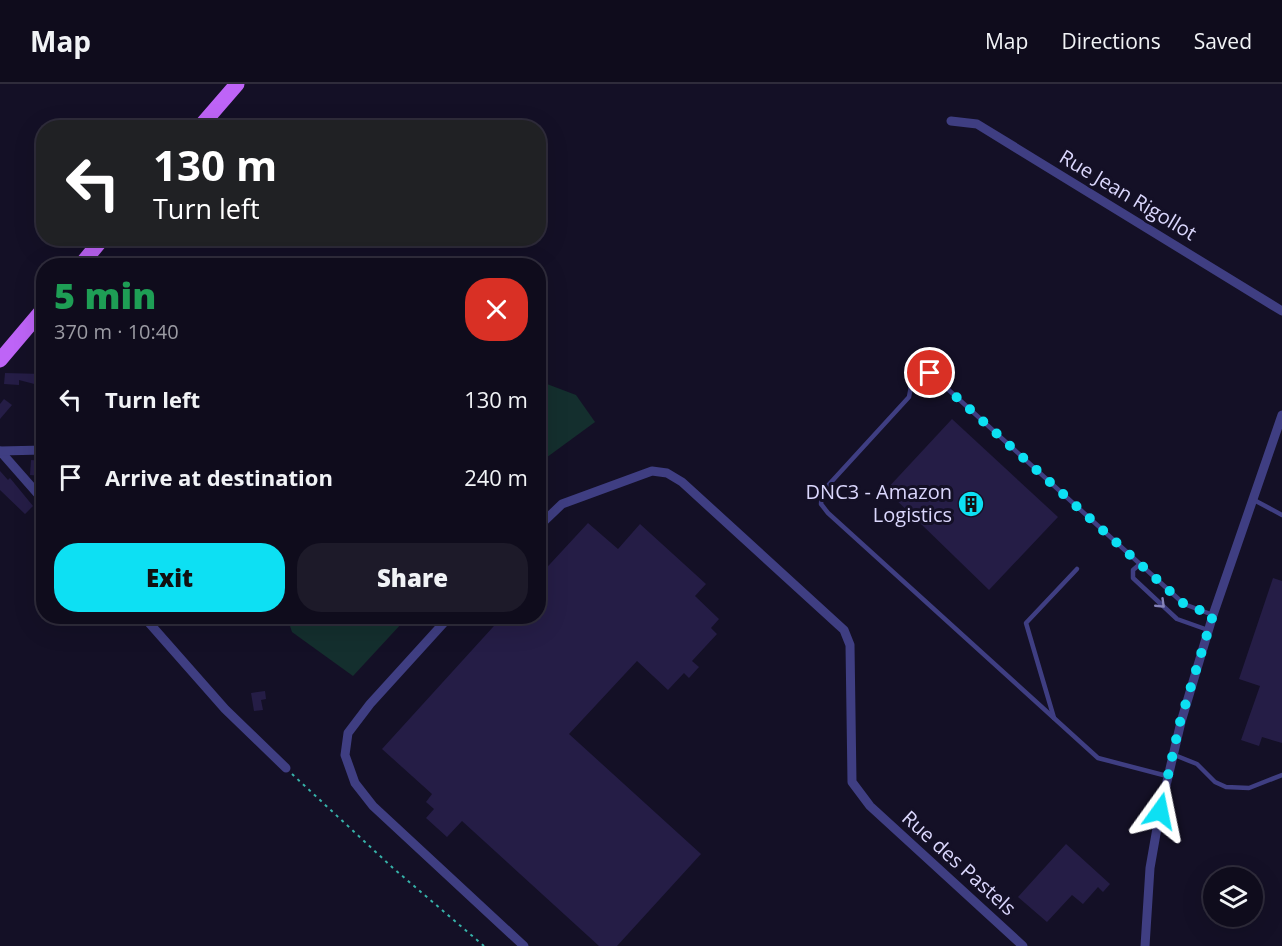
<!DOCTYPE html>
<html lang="en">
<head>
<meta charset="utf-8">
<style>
	:root { --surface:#0f0c1c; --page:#1d1a29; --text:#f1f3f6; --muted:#9b9ba3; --line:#2f2c3b; --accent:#0de0f3 }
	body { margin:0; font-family:"Open Sans",sans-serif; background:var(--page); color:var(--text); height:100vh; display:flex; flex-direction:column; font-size:22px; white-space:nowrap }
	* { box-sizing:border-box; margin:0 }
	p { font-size:20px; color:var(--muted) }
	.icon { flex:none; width:33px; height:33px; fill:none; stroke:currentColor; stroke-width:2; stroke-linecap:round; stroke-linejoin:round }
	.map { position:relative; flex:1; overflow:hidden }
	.sheet { position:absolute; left:36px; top:174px; width:510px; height:366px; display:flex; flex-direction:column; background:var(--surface); border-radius:24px; box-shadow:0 6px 24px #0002,0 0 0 2px var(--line) }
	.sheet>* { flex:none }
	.hud { position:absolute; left:36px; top:36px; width:510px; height:126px; border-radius:24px; box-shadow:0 6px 24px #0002,0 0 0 2px var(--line); background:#202124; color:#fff; overflow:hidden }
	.controls { position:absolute; left:1203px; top:783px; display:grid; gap:12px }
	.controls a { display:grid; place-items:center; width:60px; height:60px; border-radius:50%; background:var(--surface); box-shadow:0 6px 24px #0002,0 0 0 2px var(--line); font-size:30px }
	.pin { position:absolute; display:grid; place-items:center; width:51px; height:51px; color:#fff; margin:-26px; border:3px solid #fff; border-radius:50%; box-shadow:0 2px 6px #0007 }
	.me { position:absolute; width:66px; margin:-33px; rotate:12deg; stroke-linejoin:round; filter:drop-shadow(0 0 4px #0008) }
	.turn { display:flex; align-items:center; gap:21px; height:126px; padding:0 18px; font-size:27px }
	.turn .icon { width:78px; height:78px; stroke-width:2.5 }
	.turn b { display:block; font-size:42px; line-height:51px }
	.round { display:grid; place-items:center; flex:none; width:63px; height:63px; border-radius:24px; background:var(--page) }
	.headline { display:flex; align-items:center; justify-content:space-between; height:102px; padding:0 18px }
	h1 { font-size:36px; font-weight:800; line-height:45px; color:#1e9e55 }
	.primary-button { display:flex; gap:12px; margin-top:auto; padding:12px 18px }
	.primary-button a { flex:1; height:69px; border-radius:24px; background:var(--accent); color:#111; font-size:24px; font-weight:800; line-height:69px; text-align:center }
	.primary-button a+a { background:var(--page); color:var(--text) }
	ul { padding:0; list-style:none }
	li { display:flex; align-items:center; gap:18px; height:78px; padding:0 18px }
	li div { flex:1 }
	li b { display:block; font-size:22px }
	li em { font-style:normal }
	header { display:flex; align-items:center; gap:36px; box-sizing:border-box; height:84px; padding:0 30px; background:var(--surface); border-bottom:2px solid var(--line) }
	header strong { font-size:28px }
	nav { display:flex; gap:33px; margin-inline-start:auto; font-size:21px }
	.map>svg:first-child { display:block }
	.green { fill:#142f2e }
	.building { fill:#251d46 }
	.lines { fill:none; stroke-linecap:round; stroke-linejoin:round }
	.path { stroke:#36b2a9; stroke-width:2; stroke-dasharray:3 4.5; stroke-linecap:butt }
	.service { stroke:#3f3e82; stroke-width:4.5 }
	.minor { stroke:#3f3e82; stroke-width:9 }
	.primary { stroke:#be64f7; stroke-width:15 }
	.oneway { stroke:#8583b9 }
	.route { stroke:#0de0f3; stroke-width:10; stroke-dasharray:0 18 }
	.labels { text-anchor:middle; stroke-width:6; stroke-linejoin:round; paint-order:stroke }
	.street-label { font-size:20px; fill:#dbd7fd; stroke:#141026 }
	.poi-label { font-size:20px; fill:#dbd7fd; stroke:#141026; text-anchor:end }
</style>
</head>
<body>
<header>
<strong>Map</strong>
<nav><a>Map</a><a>Directions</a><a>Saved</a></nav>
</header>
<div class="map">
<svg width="1282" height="862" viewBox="0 0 1282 862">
	<rect width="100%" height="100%" fill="#141026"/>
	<g class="green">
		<path d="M539 297 576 311 595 338 539 379Z"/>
		<path d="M287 533V532L405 533 402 539 353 592 292 548Z"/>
	</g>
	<g class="building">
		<path d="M5 289 43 290 42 302 19 296V301L4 300Z"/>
		<path d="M4 315 12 321 0 335V320Z"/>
		<path d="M952 335 1058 433 989 506 886 406Z"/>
		<path d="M31 376 44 377V392L30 391Z"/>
		<path d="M0 387 8 396 10 394 33 422 25 430 0 406Z"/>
		<path d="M588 439 618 465 640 440 706 500 695 512 719 535 711 544 717 550 692 577 699 583 689 594 684 589 668 606 637 577 569 650 701 770 617 862H599L462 737 447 753 426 734 434 725 426 718 432 710 382 665 503 532H538V493Z"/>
		<path d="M1273 494 1282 497V659L1262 653 1259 662 1241 656 1260 602 1239 595Z"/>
		<path d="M265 607 266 615 261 616 263 626 254 627 251 609Z"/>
		<path d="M1066 760 1110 800 1103 808 1098 803 1083 820 1072 811 1047 838 1018 813Z"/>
	</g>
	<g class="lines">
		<path class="path" d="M292 690 393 784 484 862"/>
		<g class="service">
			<path d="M1254 416 1282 431"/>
			<path d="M1140 480 1133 486V494L1177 535 1208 546"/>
			<path d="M1054 634 1026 539 1077 485"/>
			<path d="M1172 670 1197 680 1215 698 1226 703 1249 704 1282 691"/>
			<path d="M1167 692 1098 674 828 429 821 420 822 408 909 313 913 292 922 288 930 289 1184 520 1213 531"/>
		</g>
		<g class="minor">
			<path d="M951 37 977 40 1282 227"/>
			<path d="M0 367 44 417"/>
			<path d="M0 367 44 366"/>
			<path d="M538 443 562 420 652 387 667 389 682 398 844 546 850 561 852 698 870 722 1023 862"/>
			<path d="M143 532 225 625 286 684"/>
			<path d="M450 532 370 620 348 649 345 671 355 699 373 722 524 862"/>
			<path d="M1145 862 1150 784 1160 727 1181 638 1213 531 1282 331"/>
		</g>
		<g class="primary">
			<path d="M199 44 237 0"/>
			<path d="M80 182 103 154"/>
			<path d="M0 276 44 224"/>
		</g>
	</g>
	<defs><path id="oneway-chevron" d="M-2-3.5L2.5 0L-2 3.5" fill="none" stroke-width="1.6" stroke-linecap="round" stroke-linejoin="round" transform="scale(1.5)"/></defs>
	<use class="oneway" href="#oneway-chevron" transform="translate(1161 520) rotate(44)"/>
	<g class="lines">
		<path class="route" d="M930 289 1184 520 1213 531 1180 638 1160 727"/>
	</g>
	<defs>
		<g id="building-disc" transform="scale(1.35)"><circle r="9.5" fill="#0de0f3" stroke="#141026"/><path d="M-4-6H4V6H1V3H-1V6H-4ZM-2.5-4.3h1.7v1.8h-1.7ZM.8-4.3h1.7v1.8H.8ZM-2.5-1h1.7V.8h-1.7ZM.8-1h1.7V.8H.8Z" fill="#111"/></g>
	</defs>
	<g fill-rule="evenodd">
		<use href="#building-disc" x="971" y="420"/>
	</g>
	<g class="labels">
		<g class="street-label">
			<text transform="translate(1128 111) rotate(31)" y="7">Rue Jean Rigollot</text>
			<text transform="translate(959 779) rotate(42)" y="7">Rue des Pastels</text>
		</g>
		<g class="poi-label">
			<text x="952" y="415">DNC3 - Amazon<tspan x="952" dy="23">Logistics</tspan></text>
		</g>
	</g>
</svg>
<div class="controls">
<a><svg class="icon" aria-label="layers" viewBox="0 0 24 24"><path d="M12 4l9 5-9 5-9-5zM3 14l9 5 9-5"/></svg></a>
</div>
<div class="pin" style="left:930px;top:289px;background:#d93025"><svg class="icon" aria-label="arrive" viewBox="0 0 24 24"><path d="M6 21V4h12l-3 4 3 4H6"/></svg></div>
<svg class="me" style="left:1160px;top:727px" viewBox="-20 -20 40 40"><path d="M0-17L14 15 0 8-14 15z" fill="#0de0f3" stroke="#fff" stroke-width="4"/></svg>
<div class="hud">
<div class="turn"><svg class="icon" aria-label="left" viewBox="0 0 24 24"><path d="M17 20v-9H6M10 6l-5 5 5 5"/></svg><div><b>130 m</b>Turn left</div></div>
</div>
<section class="sheet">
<div class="headline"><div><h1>5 min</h1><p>370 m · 10:40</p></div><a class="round" style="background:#d93025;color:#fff"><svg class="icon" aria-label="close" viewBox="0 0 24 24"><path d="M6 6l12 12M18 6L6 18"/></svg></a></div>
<ul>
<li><svg class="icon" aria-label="left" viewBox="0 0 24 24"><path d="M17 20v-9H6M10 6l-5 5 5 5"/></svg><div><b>Turn left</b></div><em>130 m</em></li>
<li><svg class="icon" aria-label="arrive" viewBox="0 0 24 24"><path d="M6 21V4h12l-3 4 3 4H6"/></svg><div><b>Arrive at destination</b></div><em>240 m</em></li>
</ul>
<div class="primary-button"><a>Exit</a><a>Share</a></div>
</section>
</div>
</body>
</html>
